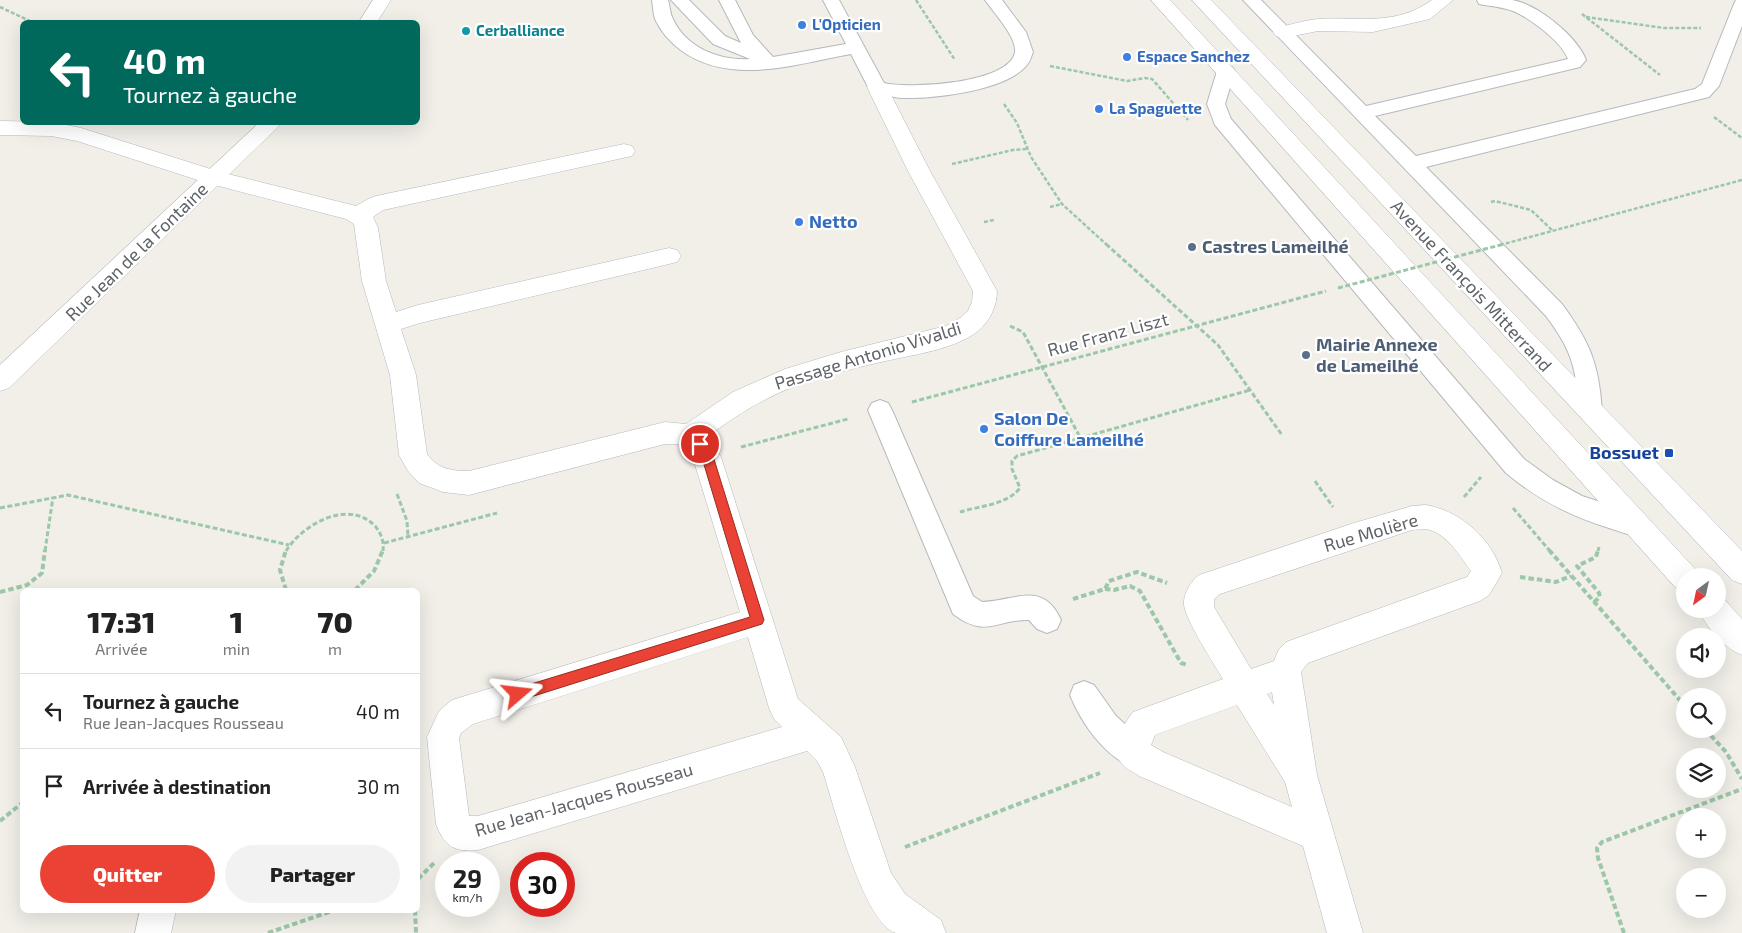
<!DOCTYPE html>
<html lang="fr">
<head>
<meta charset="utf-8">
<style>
	:root { --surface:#fff; --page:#f2f2f2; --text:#222; --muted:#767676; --line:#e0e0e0; --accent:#ea4335 }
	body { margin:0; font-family:"Exo 2",sans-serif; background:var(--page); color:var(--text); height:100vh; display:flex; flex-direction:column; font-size:19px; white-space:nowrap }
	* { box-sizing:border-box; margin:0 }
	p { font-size:16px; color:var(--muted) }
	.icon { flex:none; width:28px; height:28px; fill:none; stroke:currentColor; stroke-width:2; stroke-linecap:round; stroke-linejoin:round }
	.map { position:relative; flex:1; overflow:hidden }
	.drawer { position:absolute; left:20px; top:588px; width:400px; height:325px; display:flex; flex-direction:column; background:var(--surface); border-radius:8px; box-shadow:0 5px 20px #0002 }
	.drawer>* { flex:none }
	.top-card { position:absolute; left:20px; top:20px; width:400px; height:105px; border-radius:8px; box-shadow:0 5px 20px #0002; background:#00695c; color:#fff; overflow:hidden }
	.needle { width:32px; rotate:213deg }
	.buttons { position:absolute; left:1676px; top:568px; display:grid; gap:10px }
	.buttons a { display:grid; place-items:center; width:50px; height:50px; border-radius:50%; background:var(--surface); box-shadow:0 5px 20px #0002; font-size:25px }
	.speed { position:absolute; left:435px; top:852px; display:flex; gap:10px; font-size:25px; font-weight:700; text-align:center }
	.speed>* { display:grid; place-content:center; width:65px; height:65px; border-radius:50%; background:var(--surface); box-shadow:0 5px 20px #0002; line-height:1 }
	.speed small { font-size:12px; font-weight:400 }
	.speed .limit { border:8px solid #d22; background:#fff; color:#111 }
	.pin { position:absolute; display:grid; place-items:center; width:42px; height:42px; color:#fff; margin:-21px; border:2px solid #fff; border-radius:50%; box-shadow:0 1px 5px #0007 }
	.me { position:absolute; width:55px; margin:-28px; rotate:73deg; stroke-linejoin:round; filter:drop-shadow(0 0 4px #0008) }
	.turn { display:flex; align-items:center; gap:18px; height:105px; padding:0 20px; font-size:22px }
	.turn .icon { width:65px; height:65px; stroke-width:2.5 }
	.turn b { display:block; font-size:35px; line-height:42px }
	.eta { display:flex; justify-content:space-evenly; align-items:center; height:85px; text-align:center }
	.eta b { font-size:30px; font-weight:800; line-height:35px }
	.action { display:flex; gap:10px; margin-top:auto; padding:10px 20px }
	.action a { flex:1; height:58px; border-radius:30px; background:var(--accent); color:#fff; font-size:20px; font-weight:800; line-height:58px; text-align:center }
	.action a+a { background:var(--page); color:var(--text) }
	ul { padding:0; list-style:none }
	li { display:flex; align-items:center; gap:15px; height:75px; padding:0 20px; border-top:1px solid var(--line) }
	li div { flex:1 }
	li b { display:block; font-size:19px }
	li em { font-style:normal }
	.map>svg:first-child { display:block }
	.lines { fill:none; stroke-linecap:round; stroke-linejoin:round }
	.lane-casing { stroke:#b5b8bc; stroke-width:2 }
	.street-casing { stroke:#b5b8bc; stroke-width:1 }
	.secondary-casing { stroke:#b6babf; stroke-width:1 }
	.path-far2 { stroke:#9cc7a9; stroke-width:2.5; stroke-dasharray:4 2; stroke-linecap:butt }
	.path-far1 { stroke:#9cc7a9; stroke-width:3; stroke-dasharray:5 2.5; stroke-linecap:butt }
	.path { stroke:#9cc7a9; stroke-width:4; stroke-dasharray:5.5 3; stroke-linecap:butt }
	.lane { fill:#fff; fill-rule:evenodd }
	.street { fill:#fff; fill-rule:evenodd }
	.secondary { fill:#fff; fill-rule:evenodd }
	.path-bridge-far1 { stroke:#9cc7a9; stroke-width:2.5; stroke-dasharray:4 2; stroke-linecap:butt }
	.path-bridge { stroke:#9cc7a9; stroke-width:3; stroke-dasharray:5 2.5; stroke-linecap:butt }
	.route { fill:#ea4335; stroke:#982c22 }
	.shop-dot { fill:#3f7fe0; stroke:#fff; stroke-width:2 }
	.culture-dot { fill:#0f9aa8; stroke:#fff; stroke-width:2 }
	.service-dot { fill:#5c6f8a; stroke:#fff; stroke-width:2 }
	.transit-dot { fill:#1a4fb4; stroke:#fff; stroke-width:2 }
	.labels { text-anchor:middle; stroke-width:4.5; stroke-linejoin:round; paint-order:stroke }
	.far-shop-label { font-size:15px; font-weight:bold; fill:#366cbe; stroke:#fff; text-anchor:start }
	.far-culture-label { font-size:15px; font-weight:bold; fill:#0d838f; stroke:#fff; text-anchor:start }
	.shop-label { font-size:18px; font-weight:bold; fill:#366cbe; stroke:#fff; text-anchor:start }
	.service-label { font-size:18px; font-weight:bold; fill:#4e5e75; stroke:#fff; text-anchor:start }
	.street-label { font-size:18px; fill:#5f6368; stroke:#fff }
	.transit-label { font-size:18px; font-weight:bold; fill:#164399; stroke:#fff; text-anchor:end }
</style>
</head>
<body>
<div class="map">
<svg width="1742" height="933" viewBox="0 0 1742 933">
	<rect width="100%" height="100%" fill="#f1efe8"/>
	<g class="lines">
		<g class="lane-casing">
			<g id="lane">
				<path d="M652 0H668C670 6 670 14 673 19 686 48 720 61 750 59L713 44 671 0H689L725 36 741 43 719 0H735L753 35 773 57 846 44 823 0H839L884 83C908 89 1010 84 1015 52 1017 37 993 12 985 0H1002L1026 32 1033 52C1031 57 1030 62 1026 66 1005 91 932 99 901 98 891 97 880 93 870 91L851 54C796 64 731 86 682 51 671 43 661 32 655 19 653 13 653 6 652 0Z"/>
				<path d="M1243 0H1261L1366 106 1568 59C1562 42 1530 18 1513 11 1502 7 1490 6 1479 4L1477 0C1488 0 1501 0 1512 0 1537 4 1577 36 1586 60L1580 67 1375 116 1416 156 1695 89 1702 84 1734 4 1736 0H1742V26L1719 86 1709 97 1426 167 1562 304C1590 342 1599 364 1602 411L1598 418 1590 421 1582 418C1575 405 1577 389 1575 375 1571 352 1560 335 1546 316Z"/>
				<path d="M1226 66 1232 67 1235 71 1225 104 1231 119 1524 459 1553 480 1582 496 1646 517 1650 525 1646 533C1633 538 1622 532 1609 528 1570 516 1537 499 1506 473L1215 125 1207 104 1217 71 1220 67Z"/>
				<path d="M880 400 888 403 892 410 973 596 982 602C1014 601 1043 580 1061 620L1057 629 1047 633 1037 629 1029 620C996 619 986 639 953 614L868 410 872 403Z"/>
				<path d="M1084 681 1094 685 1116 716 1145 742 1149 753 1145 764 1134 768C1104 756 1082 724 1070 695L1074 685Z"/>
			</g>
		</g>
		<g class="street-casing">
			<g id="street">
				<path d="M1432 0H1453L1430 19 1373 32 1318 31 1283 38 1276 36 1273 32 1276 28C1290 25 1305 20 1319 19 1361 16 1394 27 1432 0Z"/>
				<path d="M877 81 884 83 887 87 930 171 997 291C997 306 990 321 978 331 954 350 911 355 881 362 855 368 829 374 804 383 768 395 738 414 708 436L721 457 798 699 841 737 855 767 891 873 905 894 941 920 946 933C935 933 906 933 896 933 863 923 834 805 823 772L817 761 807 751 478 850C454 852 445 847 436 824L427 737 439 711 452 700 740 612 693 458 681 444H665L469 495 443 492 419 483 408 471 399 455 390 375 362 281 354 224 346 219 207 183 77 141 51 136 0 135V121L52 122 81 128 220 172 356 206 368 199 376 196 624 144 632 146 635 151 632 156 383 210 373 217 378 228 386 281 396 312 418 305 669 248 677 250 681 256 677 262 669 264 420 323 401 329 416 375 427 454C438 469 451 471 469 471L665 422 686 424 733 392 785 369 841 352 946 326 960 318 968 311 972 302 973 291 908 171 867 87 870 83ZM748 637 769 708 774 719 782 727 478 816H469L459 738 461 733 473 724Z"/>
				<path d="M1426 505C1461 511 1492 539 1502 573L1489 595 1480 601 1308 663 1301 672 1317 775 1363 933H1327L1303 846 1139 776C1134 772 1126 769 1122 764 1109 748 1123 725 1133 712L1223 679C1214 664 1186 621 1184 605 1183 594 1191 581 1199 575L1354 523 1412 506ZM1426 529C1447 533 1459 555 1471 571L1467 577 1286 642 1279 649 1274 661 1251 669 1214 607V599L1220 594 1412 530ZM1272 692 1274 705 1267 694ZM1237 705 1285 782 1292 807 1163 752 1151 745 1155 735Z"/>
				<path d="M140 910H176L171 933H135Z"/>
			</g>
		</g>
		<g class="secondary-casing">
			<g id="secondary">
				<path d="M373 0H391L377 22H359Z"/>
				<path d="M1151 0H1170L1695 569 1699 576H1685V591L1675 587Z"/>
				<path d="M1192 0H1211L1742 551V584L1732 580Z"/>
				<path d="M260 122H283L9 388 0 391V365Z"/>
				<path d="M1718 597 1724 599 1742 619V655C1724 648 1706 627 1698 609H1718Z"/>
			</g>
		</g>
		<g class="path-far2">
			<path d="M916 0 955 60"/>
			<path d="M0 7 32 22"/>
			<path d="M1582 14 1660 75"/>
			<path d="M1586 17 1664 28H1701"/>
			<path d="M1050 66 1127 81 1145 78 1152 79 1188 120"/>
			<path d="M1004 104 1017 123 1031 157 1062 204 1107 245"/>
			<path d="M1714 117 1742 138"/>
			<path d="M952 164 1013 150 1027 149"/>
			<path d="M1491 202 1495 201 1531 210 1553 231"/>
			<path d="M1050 207 1062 204"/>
			<path d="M984 222 994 220"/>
			<path d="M1541 234 1742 180"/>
		</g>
		<g class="path-far1">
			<path d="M1106 244 1218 345 1282 435"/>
			<path d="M1010 326 1023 332 1080 437"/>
			<path d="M912 402 1326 291"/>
			<path d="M741 447 848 419"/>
			<path d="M1315 481 1333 507"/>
			<path d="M397 494 407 521 408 537"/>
			<path d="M1464 497 1481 477"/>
			<path d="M0 508 68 495 289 545"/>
			<path d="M1513 508 1550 551"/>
			<path d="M960 512C979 506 1007 505 1020 488L1012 469V461L1017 456 1250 390"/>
			<path d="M384 543 497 513"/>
			<path d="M45 551 53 497"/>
			<path d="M286 551C302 525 348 498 375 526 381 533 384 541 383 551"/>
			<path d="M1598 551 1599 547"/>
		</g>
		<g class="path">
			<path d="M1549 550 1685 706"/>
			<path d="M1520 577 1556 582 1571 576"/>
			<path d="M1105 589 1114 590 1130 586 1140 591 1181 663 1188 665"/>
			<path d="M286 590 280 570 286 550"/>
			<path d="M355 590 374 571 383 550"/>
			<path d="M0 592 27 585 42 573 45 550"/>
			<path d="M1073 599 1105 589 1109 581 1137 572 1167 583"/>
			<path d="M1594 602 1600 597 1599 593 1577 566 1596 557 1598 550"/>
			<path d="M1705 729 1726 752 1742 779"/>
			<path d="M0 821 22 803"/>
			<path d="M905 847 1100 773"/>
			<path d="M418 879 435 862"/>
			<path d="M415 910 416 933"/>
			<path d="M268 933 335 910"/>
			<path d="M1624 933 1598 858 1597 848 1602 842 1742 789"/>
		</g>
		<use href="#lane" class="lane"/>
		<use href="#street" class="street"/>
		<use href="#secondary" class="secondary"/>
		<path class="path-bridge-far1" d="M1500 245 1541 234"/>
		<path class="path-bridge" d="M1338 288 1504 244"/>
	</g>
	<path class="route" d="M700 440 703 441 713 456 764 620 762 624 518 701 514 699 512 694 514 690 518 688 750 617 702 458 694 444Z"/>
	<g class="shop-dot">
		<circle cx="802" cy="25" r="5"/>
		<circle cx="1127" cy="57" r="5"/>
		<circle cx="1099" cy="109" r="5"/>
		<circle cx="799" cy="222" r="5"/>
		<circle cx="984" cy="429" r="5"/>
	</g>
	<circle class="culture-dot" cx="466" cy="31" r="5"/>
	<g class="service-dot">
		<circle cx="1192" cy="247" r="5"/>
		<circle cx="1306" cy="355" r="5"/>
	</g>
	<rect class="transit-dot" x="1664" y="448" width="10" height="10" rx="2.5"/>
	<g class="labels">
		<g class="far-shop-label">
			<text x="812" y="30">L'Opticien</text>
			<text x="1137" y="62">Espace Sanchez</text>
			<text x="1109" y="114">La Spaguette</text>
		</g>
		<g class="far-culture-label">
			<text x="476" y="36">Cerballiance</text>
		</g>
		<g class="shop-label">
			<text x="809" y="228">Netto</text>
			<text x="994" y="425">Salon De<tspan x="994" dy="21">Coiffure Lameilhé</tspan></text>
		</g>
		<g class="service-label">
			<text x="1202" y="253">Castres Lameilhé</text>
			<text x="1316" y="351">Mairie Annexe<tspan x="1316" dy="21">de Lameilhé</tspan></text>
		</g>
		<g class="street-label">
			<text transform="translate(137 252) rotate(-44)" y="6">Rue Jean de la Fontaine</text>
			<text transform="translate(1471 286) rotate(47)" y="6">Avenue François Mitterrand</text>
			<text transform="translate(1108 335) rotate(-15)" y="6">Rue Franz Liszt</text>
			<text transform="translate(868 356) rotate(-17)" y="6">Passage Antonio Vivaldi</text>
			<text transform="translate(1371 533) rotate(-16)" y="6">Rue Molière</text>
			<text transform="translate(584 800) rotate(-16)" y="6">Rue Jean-Jacques Rousseau</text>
		</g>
		<g class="transit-label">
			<text x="1659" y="459">Bossuet</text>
		</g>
	</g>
</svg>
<div class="buttons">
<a><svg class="needle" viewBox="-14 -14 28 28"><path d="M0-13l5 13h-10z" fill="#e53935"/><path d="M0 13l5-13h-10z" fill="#767676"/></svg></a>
<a><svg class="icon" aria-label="sound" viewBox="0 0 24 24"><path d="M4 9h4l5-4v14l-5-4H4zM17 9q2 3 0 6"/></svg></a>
<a><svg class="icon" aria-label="search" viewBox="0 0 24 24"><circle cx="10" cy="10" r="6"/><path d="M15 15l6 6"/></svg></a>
<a><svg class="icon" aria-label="layers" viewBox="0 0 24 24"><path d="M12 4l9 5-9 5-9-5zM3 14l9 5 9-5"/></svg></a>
<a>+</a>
<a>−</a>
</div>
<div class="speed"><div>29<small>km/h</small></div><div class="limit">30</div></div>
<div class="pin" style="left:700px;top:444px;background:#d93025"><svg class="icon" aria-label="arrive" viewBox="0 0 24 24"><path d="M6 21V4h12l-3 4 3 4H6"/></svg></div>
<svg class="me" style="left:518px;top:694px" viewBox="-20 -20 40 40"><path d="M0-17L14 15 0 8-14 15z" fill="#ea4335" stroke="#fff" stroke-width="4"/></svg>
<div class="top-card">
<div class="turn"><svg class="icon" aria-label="left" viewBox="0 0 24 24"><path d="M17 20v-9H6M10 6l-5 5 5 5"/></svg><div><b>40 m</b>Tournez à gauche</div></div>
</div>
<section class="drawer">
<div class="eta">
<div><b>17:31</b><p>Arrivée</p></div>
<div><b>1</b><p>min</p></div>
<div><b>70</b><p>m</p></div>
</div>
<ul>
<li><svg class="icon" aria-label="left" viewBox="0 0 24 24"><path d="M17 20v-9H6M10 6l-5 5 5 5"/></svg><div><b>Tournez à gauche</b><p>Rue Jean-Jacques Rousseau</p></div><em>40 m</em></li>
<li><svg class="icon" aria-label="arrive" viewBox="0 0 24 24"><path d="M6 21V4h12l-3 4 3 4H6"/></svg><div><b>Arrivée à destination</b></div><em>30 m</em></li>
</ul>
<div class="action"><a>Quitter</a><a>Partager</a></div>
</section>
</div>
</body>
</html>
